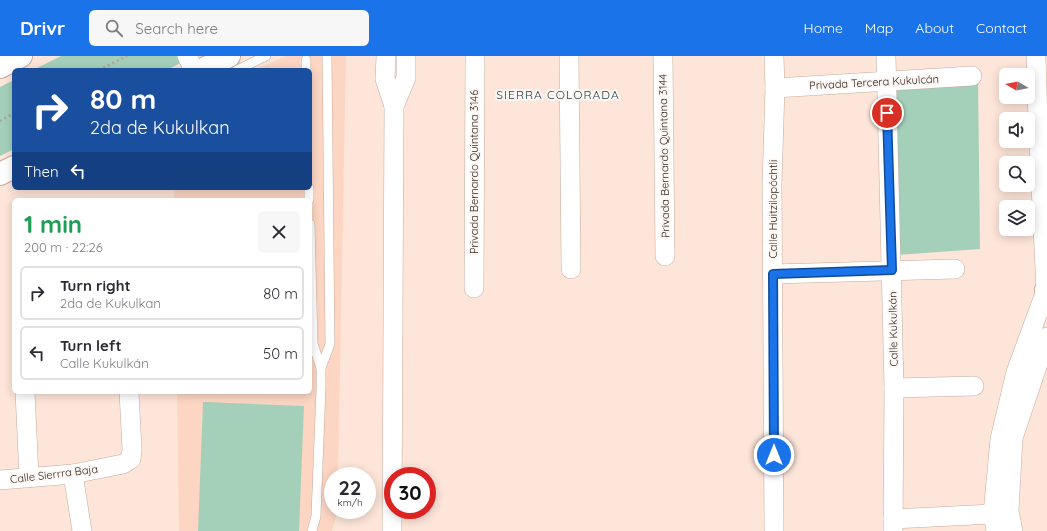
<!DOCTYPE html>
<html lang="en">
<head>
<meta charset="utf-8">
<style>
	:root { --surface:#fff; --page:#f7f7f7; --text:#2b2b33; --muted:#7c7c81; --line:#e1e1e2; --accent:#1a73e8 }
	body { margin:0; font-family:Quicksand,sans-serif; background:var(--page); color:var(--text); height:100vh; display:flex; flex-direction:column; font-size:15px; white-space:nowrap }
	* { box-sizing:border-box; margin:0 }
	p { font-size:13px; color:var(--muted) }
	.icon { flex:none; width:22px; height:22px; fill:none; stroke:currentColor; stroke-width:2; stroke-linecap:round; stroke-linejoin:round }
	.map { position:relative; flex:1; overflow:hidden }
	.details { position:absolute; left:12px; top:142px; width:300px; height:196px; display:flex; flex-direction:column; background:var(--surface); border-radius:6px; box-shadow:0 2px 10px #0003 }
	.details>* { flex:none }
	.guide { position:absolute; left:12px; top:12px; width:300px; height:122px; border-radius:6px; box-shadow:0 2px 10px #0003; background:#1a4fa0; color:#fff; overflow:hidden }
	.needle { width:26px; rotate:279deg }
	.controls { position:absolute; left:999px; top:12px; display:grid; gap:8px }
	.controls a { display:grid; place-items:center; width:36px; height:36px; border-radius:6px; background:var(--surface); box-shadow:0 2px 10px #0003; font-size:20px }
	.speed { position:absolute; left:324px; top:411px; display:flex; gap:8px; font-size:20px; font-weight:700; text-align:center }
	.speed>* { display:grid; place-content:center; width:52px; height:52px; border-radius:50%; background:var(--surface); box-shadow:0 2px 10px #0003; line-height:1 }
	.speed small { font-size:10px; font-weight:400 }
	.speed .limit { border:6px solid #d22; background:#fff; color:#111 }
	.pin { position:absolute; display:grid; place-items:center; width:34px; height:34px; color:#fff; margin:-17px; border:2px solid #fff; border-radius:50%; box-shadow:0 1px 4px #0007 }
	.me { position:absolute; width:44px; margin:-22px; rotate:0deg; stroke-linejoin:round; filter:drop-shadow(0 0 3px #0008) }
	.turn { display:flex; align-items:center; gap:14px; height:84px; padding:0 12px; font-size:18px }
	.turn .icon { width:52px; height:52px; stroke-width:2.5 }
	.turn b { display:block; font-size:28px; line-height:34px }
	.then { display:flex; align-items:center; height:38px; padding:0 12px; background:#0003; gap:8px; font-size:15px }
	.round { display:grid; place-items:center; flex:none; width:42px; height:42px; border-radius:6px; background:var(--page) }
	.summary { display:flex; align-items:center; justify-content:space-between; height:68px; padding:0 12px }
	h1 { font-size:24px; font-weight:800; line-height:30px; color:#1e9e55 }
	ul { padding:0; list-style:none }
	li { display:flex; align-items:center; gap:12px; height:54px; margin:0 8px 6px; padding:0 4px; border:2px solid var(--line); border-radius:6px }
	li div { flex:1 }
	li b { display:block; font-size:15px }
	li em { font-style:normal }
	header { display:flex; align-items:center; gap:24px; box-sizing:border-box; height:56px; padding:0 20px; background:var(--accent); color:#fff }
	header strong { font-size:19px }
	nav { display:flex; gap:22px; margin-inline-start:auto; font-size:14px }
	.search { width:280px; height:36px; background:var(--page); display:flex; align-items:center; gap:10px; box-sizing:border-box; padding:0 14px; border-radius:6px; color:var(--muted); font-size:15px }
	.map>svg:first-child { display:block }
	.built { fill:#fcd6c3 }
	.green { fill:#a4d0ba }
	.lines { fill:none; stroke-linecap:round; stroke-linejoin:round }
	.lane-casing { stroke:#c7aa9b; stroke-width:10 }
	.street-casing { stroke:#c7aa9b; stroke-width:20 }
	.secondary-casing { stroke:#c7aa9b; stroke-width:24 }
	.primary-casing { stroke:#c7aa9b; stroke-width:24 }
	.path { stroke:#b4a096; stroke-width:2.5; stroke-dasharray:2 3; stroke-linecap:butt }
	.lane { stroke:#fff; stroke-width:9 }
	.street { stroke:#fff; stroke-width:19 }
	.secondary { stroke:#fff; stroke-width:22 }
	.primary { stroke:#fff; stroke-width:22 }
	.route-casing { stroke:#114b97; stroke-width:10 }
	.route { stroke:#1a73e8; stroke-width:7 }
	.labels { text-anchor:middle; stroke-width:4; stroke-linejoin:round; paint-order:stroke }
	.street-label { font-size:11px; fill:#322721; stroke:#fdf7f3 }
	.neighbourhood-label { font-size:12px; letter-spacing:1px; fill:#1c3e40; stroke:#fdf7f3 }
</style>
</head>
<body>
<header>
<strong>Drivr</strong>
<div class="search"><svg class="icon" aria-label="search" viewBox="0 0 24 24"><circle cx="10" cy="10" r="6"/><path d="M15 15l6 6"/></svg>Search here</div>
<nav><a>Home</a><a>Map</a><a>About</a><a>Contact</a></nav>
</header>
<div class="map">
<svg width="1047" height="475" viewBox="0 0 1047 475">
	<rect width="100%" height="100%" fill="#fee5d9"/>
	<path class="built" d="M286 0H346L338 420H333V454H337V457L332 475H179L177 336H310V144H174V132H310V14H255Z"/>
	<g class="green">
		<path d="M61 0H179L182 6 167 14H33Z"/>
		<path d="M978 23 980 193 897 199 895 30Z"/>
		<path d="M14 24V93L0 100V31Z"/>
		<path d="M203 346 304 350 299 475H198Z"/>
	</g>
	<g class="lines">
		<g class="lane-casing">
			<g id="lane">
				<path d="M306 4V14"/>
				<path d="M237 14 266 0"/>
				<path d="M309 132V144"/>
				<path d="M310 168 313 288 321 312V332L316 460 312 475"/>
				<path d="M321 312 330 288 327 0"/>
			</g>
		</g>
		<g class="street-casing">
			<g id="street">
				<path d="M187 0 194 14"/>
				<path d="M386 0 385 23 394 50 392 475"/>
				<path d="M569 0 571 213"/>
				<path d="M663 0 665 200"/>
				<path d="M886 0 894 332 893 475"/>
				<path d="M1036 0 1038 66 1046 234"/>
				<path d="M775 32 972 20"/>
				<path d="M394 50 406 22V0"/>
				<path d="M773 218 955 213"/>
				<path d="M474 232 475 0"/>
				<path d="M894 332 974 330"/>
				<path d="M25 336 29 421"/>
				<path d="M73 418 82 475"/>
				<path d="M0 424 73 418 123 408 131 403 132 393 129 336"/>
				<path d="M893 463 993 458"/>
				<path d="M774 475 772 128 775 32 774 0"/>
				<path d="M996 475 993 458 1000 383 1016 316 1047 232"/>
				<path d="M1013 475 1009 455 1013 382 1047 281"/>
			</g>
		</g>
		<g class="secondary-casing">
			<path id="secondary" d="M1046 234 1047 236"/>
		</g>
		<g class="primary-casing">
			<g id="primary">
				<path d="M0 11 21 0"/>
				<path d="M202 14 229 0"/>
				<path d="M0 118 14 111"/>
			</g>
		</g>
		<g class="path">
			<path d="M99 14 127 0"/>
			<path d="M0 65 14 57"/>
		</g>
		<use href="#lane" class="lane"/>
		<use href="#street" class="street"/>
		<use href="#secondary" class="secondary"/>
		<use href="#primary" class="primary"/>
	</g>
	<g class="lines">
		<g class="route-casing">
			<path id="route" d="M774 399 773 218 892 214 887 57"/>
		</g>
		<use href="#route" class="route"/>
	</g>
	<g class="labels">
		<g class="street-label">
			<text transform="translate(874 26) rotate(-3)" y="4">Privada Tercera Kukulcán</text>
			<text transform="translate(664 100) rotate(-91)" y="4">Privada Bernardo Quintana 3144</text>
			<text transform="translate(474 116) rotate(-90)" y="4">Privada Bernardo Quintana 3146</text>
			<text transform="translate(773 153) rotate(-90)" y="4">Calle Huitzilopóchtli</text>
			<text transform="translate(893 273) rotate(-91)" y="4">Calle Kukulkán</text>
			<text transform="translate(54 418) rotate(-7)" y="4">Calle Sierrra Baja</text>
		</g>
		<g class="neighbourhood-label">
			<text x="558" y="43">SIERRA COLORADA</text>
		</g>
	</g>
</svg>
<div class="controls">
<a><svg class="needle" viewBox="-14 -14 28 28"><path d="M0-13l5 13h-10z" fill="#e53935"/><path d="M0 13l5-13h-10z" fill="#7c7c81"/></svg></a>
<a><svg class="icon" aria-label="sound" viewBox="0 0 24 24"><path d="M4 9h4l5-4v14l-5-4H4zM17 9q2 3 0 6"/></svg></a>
<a><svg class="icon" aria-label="search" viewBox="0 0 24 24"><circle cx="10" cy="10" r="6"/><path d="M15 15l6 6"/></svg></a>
<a><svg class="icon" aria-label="layers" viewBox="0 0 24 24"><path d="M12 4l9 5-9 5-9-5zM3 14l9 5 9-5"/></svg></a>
</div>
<div class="speed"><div>22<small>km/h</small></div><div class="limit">30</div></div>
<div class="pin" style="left:887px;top:57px;background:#d93025"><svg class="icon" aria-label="arrive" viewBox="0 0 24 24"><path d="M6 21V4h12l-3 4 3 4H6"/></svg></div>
<svg class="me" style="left:774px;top:399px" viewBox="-20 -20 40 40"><circle r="17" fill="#1a73e8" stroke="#fff" stroke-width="3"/><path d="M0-11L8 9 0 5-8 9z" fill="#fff"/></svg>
<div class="guide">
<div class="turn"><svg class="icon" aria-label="right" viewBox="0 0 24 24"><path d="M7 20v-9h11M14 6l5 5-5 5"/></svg><div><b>80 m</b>2da de Kukulkan</div></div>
<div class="then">Then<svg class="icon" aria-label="left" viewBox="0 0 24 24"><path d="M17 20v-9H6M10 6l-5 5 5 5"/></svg></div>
</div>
<section class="details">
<div class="summary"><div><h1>1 min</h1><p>200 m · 22:26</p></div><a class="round"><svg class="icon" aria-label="close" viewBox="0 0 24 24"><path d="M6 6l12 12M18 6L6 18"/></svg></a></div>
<ul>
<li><svg class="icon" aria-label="right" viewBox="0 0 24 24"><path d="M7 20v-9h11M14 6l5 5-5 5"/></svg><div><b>Turn right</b><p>2da de Kukulkan</p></div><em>80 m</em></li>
<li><svg class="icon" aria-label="left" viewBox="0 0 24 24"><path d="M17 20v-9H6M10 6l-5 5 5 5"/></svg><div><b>Turn left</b><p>Calle Kukulkán</p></div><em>50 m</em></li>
</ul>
</section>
</div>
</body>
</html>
